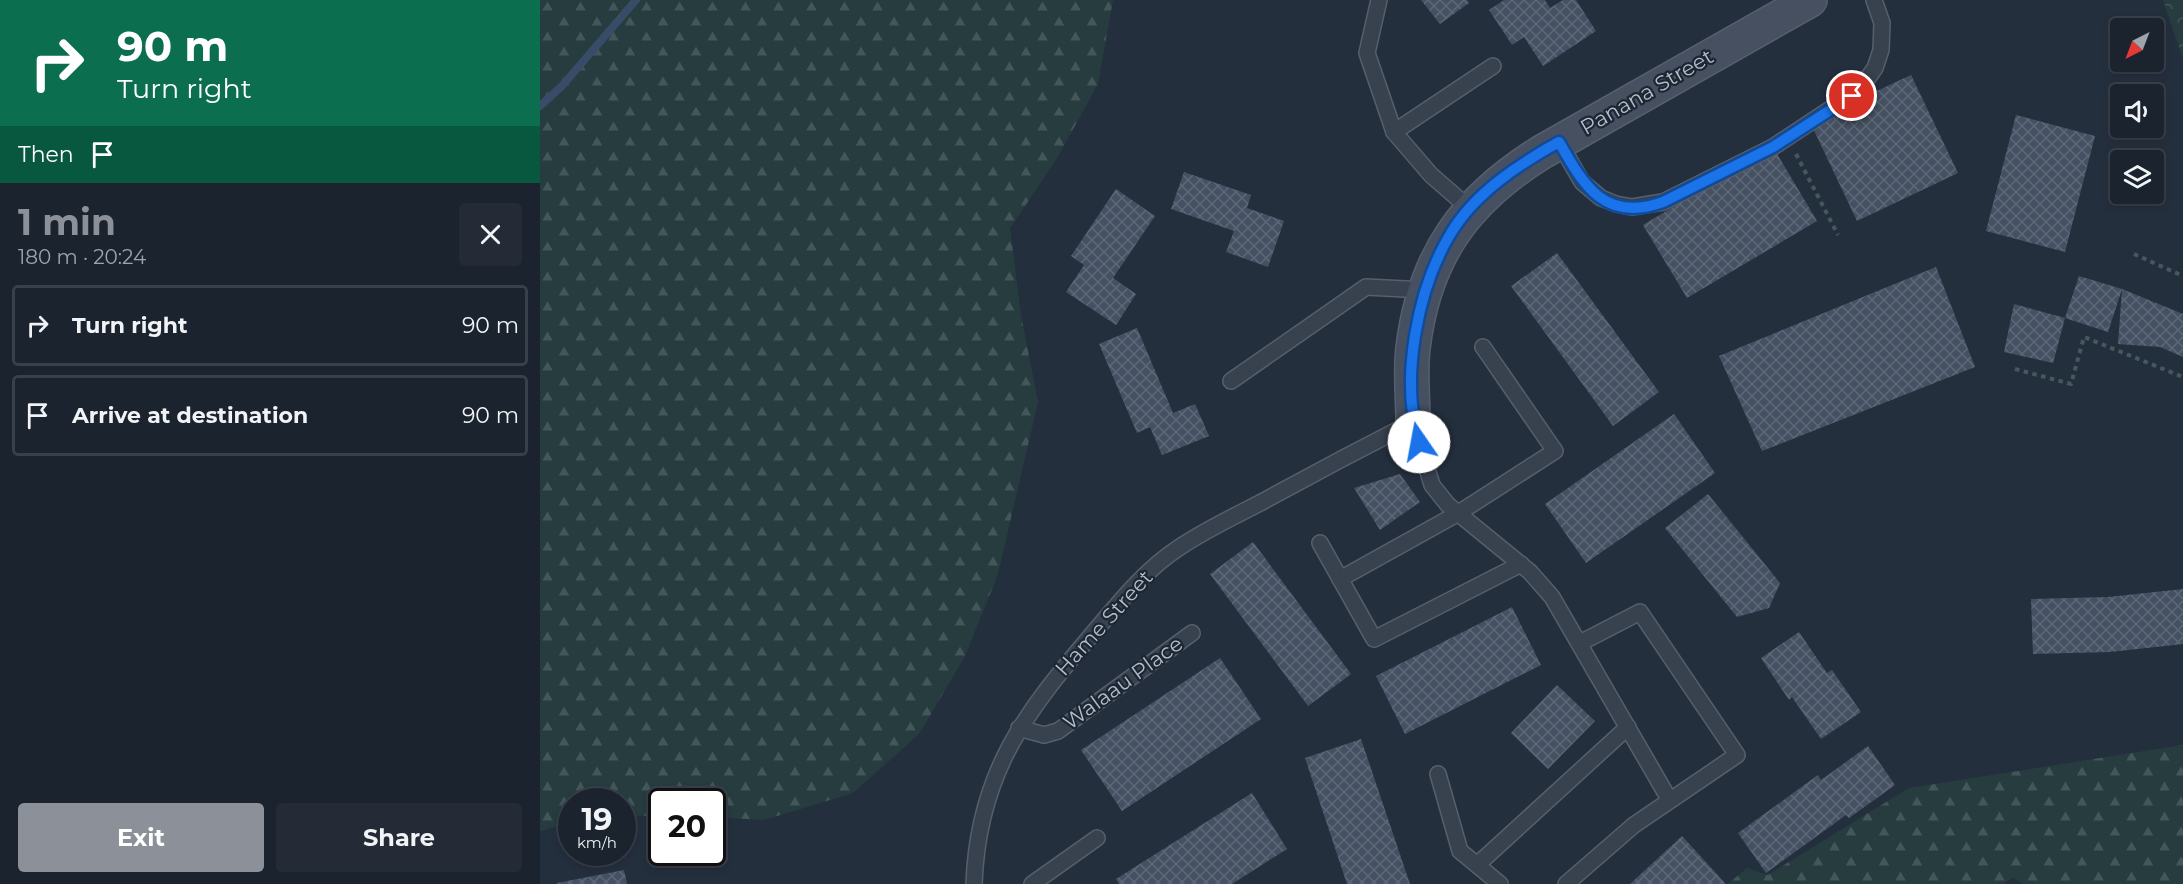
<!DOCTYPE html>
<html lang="en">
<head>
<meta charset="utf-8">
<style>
	:root { --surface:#1b232e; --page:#242b36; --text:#f1f3f6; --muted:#a0a4aa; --line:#39404a; --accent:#8c9099 }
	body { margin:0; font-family:Montserrat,sans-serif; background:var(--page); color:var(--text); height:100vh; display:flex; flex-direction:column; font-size:22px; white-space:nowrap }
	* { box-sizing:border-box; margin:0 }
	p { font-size:20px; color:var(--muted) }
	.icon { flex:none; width:33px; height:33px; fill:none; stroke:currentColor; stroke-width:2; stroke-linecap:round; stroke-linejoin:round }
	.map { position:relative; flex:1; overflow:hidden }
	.details { display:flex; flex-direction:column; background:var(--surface); width:540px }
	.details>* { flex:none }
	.guide { background:#0b6e4f; color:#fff; overflow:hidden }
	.needle { width:39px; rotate:222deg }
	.tools { position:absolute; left:1570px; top:18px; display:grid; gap:12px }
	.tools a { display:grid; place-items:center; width:54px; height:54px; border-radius:6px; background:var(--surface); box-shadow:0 3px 9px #0003,0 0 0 2px var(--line); font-size:30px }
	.speed { position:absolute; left:18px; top:788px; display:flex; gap:12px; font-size:30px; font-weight:700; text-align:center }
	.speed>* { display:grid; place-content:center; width:78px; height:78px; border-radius:50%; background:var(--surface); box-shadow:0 3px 9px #0003,0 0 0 2px var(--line); line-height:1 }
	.speed small { font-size:15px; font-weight:400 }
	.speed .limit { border:3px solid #111; border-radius:9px; background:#fff; color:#111 }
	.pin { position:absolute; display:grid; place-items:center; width:51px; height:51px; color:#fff; margin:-26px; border:3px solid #fff; border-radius:50%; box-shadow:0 2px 6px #0007 }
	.me { position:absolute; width:66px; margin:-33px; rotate:348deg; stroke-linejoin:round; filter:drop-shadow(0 0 4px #0008) }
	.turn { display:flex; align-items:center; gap:21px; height:126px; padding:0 18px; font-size:27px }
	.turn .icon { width:78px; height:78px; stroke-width:2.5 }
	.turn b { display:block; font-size:42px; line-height:51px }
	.then { display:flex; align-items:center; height:57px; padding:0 18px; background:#0003; gap:12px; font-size:22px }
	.round { display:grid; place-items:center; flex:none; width:63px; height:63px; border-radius:6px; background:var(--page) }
	.summary { display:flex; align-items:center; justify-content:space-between; height:102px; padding:0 18px }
	h1 { font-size:36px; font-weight:700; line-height:45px; color:var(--accent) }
	.action { display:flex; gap:12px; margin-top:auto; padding:12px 18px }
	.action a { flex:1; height:69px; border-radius:6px; background:var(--accent); color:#fff; font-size:24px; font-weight:700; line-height:69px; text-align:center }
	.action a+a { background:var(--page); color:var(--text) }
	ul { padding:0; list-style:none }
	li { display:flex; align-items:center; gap:18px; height:81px; margin:0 12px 9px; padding:0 6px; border:3px solid var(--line); border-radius:6px }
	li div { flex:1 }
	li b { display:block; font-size:22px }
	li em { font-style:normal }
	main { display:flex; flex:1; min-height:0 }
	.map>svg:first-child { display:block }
	.forest { fill:url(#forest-firs) }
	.park { fill:url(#park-crowns) }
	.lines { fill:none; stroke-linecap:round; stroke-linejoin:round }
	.stream { stroke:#394c67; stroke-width:8 }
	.building { fill:url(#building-cross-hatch) }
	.lane-casing { stroke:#565f6c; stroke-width:18 }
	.secondary-casing { stroke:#565f6c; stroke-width:36 }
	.path { stroke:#44595c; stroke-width:4; stroke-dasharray:4.5 4.5; stroke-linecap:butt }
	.lane { stroke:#38414e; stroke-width:15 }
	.secondary { stroke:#465061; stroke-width:33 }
	.route-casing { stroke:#114b97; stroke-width:15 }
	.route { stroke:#1a73e8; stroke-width:10 }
	.labels { text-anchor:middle; stroke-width:4.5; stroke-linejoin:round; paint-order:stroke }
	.street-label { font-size:21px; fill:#b4bcc9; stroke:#1d2633 }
</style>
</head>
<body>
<main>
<section class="details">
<div class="guide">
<div class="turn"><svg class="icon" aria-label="right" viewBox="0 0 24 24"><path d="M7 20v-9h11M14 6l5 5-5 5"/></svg><div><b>90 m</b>Turn right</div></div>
<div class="then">Then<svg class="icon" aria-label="arrive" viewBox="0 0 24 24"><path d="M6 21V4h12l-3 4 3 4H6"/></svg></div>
</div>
<div class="summary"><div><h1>1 min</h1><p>180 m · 20:24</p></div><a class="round"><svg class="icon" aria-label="close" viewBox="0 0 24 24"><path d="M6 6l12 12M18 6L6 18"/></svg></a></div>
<ul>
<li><svg class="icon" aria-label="right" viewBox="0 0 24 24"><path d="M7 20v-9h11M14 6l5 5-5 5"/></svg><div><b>Turn right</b></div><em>90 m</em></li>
<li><svg class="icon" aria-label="arrive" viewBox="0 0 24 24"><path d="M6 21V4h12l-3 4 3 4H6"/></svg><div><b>Arrive at destination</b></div><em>90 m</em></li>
</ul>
<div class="action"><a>Exit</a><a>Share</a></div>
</section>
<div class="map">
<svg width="1643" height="884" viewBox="0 0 1643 884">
	<defs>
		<pattern id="forest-firs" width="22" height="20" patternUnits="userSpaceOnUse" patternTransform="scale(1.5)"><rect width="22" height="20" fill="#263c3f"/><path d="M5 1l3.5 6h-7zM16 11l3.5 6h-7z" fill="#435659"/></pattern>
		<pattern id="park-crowns" width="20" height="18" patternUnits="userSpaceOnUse" patternTransform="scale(1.5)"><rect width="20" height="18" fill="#263c3f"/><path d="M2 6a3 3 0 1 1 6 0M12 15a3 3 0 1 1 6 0" fill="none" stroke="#435659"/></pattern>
		<pattern id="building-cross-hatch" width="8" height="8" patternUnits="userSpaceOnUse" patternTransform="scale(1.5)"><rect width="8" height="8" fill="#455162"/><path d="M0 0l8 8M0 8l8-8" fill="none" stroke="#5d6877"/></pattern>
	</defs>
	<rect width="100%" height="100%" fill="#242f3e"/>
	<g class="forest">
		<path d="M0 0H573L558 84 516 160 470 228 481 315 498 402 458 574 425 656 379 734 313 793 224 820 173 817 172 801H122L121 815 83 817 82 801H32L31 823 0 831Z"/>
		<path d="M1643 745V884H1484L1473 878 1463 884H1188L1207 868 1228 875 1369 788Z"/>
	</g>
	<path class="park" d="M1623 0H1643V59Z"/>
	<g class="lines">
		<path class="stream" d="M0 106 22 86 96 0"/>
	</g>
	<g class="building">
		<path d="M881 0H927L929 3 900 24Z"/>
		<path d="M964 0H1005L1010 8 1023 0H1036L1056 31 1003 66 984 37 972 45 949 10Z"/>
		<path d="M1371 75 1418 173 1317 221 1270 122Z"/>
		<path d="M1476 115 1555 136 1525 252 1446 231Z"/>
		<path d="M1233 147 1277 221 1147 298 1103 225Z"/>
		<path d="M644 172 711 195 707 208 744 221 728 267 686 252 694 231 631 209Z"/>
		<path d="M576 189 615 216 573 278 596 294 576 325 526 292 544 265 531 256Z"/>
		<path d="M1017 253 1119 392 1073 426 971 286Z"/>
		<path d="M1396 267 1435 367 1222 451 1179 356Z"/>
		<path d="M1539 276 1582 289 1643 314V357L1620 347 1578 344 1582 289 1568 332 1525 318Z"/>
		<path d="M1474 304 1525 318 1513 363 1464 352Z"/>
		<path d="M597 328 633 413 655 404 669 436 622 455 610 427 597 433 559 344Z"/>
		<path d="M1134 414 1175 473 1046 563 1005 504Z"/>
		<path d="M860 474 880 502 840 530 814 488Z"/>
		<path d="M1168 494 1240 583 1229 608 1197 617 1125 528Z"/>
		<path d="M713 542 811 674 768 706 670 574Z"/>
		<path d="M1643 589V644L1570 652 1493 654 1491 599 1568 597Z"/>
		<path d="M972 607 1001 665 865 734 836 676Z"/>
		<path d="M1259 632 1287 673 1292 670 1321 712 1281 739 1252 697 1249 700 1221 658Z"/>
		<path d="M680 658 721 719 582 811 541 750Z"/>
		<path d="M1017 685 1055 721 1008 769 971 733Z"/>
		<path d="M821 739 870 884H807L765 758Z"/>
		<path d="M1328 746 1355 785 1309 818 1306 815 1226 873 1198 833 1278 775 1281 780Z"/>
		<path d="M712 793 747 849 692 884H579L576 879Z"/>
		<path d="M1142 836 1186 884H1090Z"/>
		<path d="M84 870 87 884H17V883Z"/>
	</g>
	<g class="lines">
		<g class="lane-casing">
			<g id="lane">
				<path d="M839 0 827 53 854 132"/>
				<path d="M1019 142 1042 182 1061 198 1076 204 1092 207 1123 202 1233 147 1319 90 1335 68 1341 50 1342 23 1334 0"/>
				<path d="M930 209 891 175 854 132 953 66"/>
				<path d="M691 381 826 287 885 290"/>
				<path d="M780 543 834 639 981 564"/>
				<path d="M800 579 917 514 1015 451 943 347"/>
				<path d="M479 728 504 735 518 731 652 633"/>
				<path d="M898 774 920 851 960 884"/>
				<path d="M937 865 1088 727"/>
				<path d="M434 884C438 773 485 713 554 632 580 602 604 571 637 549 663 531 693 517 720 503 771 475 822 448 873 422L892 485 908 505 990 572 1012 597 1129 799"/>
				<path d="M492 884 557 838"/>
				<path d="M1026 884 1094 825 1197 755 1100 612 1040 643"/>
			</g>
		</g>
		<g class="secondary-casing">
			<path id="secondary" d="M873 422C873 397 870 372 873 348 884 256 925 200 1002 152L1270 0"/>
		</g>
		<g class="path">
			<path d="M1256 154 1298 235"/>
			<path d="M1594 254 1643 276"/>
			<path d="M1475 369 1531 384 1544 337 1643 377"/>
		</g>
		<use href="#lane" class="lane"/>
		<use href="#secondary" class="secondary"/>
	</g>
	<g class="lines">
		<g class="route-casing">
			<path id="route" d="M879 442C860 379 877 289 911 233 935 193 979 164 1019 142 1044 186 1065 223 1123 202L1233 147 1312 96"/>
		</g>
		<use href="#route" class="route"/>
	</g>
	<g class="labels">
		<g class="street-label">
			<text transform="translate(1107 92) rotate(-30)" y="7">Panana Street</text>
			<text transform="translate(564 623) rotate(-48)" y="7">Hame Street</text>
			<text transform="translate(583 683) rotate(-36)" y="7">Walaau Place</text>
		</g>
	</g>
</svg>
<div class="tools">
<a><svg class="needle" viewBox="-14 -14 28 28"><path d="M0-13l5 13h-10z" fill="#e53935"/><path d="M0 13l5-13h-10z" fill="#a0a4aa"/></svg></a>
<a><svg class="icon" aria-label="sound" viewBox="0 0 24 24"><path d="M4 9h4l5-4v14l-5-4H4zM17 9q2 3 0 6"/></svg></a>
<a><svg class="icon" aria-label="layers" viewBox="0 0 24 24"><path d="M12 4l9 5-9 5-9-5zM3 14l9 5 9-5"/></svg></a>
</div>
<div class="speed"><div>19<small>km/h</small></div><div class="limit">20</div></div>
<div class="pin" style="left:1312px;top:96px;background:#d93025"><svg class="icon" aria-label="arrive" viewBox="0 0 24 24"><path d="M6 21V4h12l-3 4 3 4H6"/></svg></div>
<svg class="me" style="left:879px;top:442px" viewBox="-20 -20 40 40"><circle r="19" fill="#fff"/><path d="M0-13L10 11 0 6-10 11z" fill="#1a73e8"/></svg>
</div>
</main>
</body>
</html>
